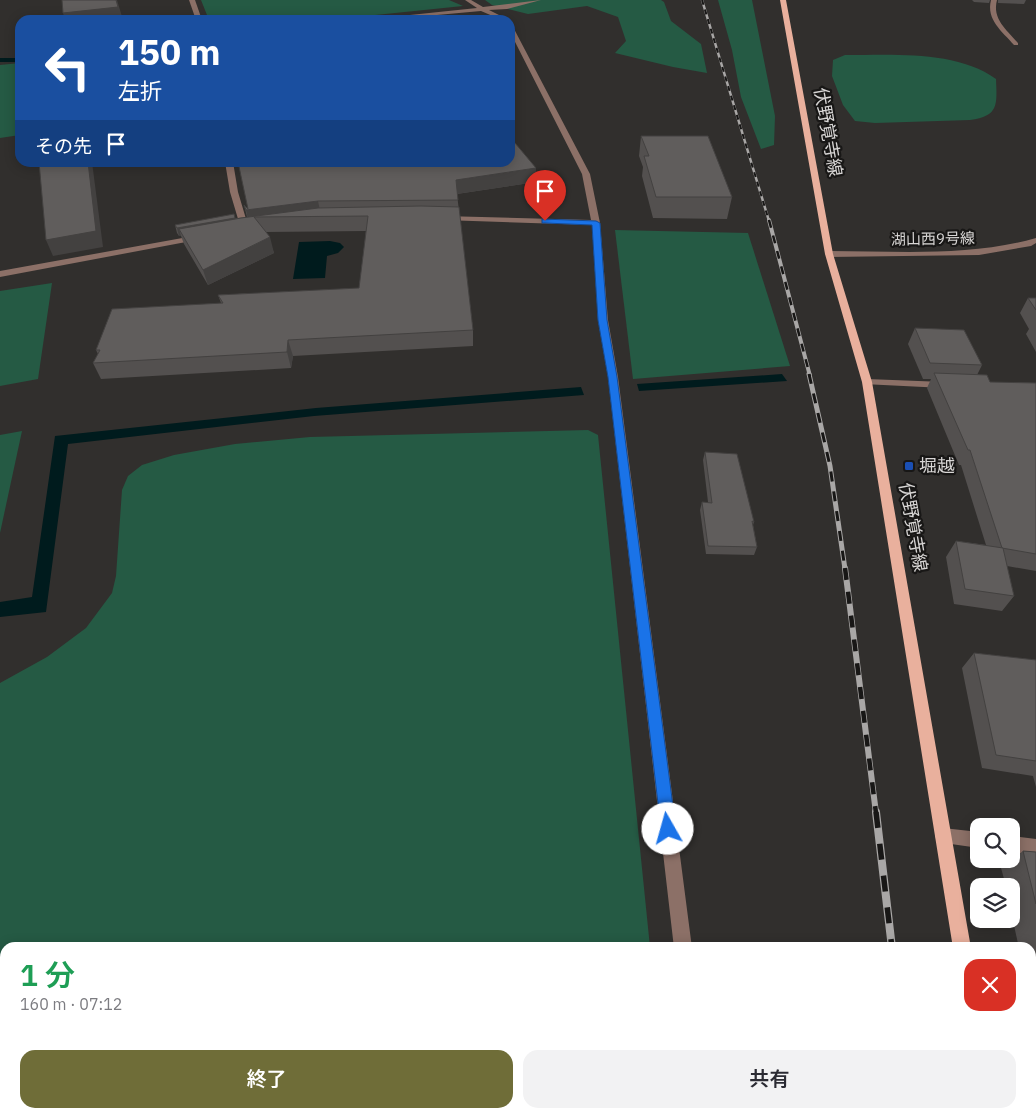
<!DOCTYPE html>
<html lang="ja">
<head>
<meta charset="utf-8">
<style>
	:root { --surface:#fff; --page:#f2f2f3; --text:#2b2b33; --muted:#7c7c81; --accent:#6f6d38 }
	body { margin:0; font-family:"IBM Plex Sans","Noto Sans JP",sans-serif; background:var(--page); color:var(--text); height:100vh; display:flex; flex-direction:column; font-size:19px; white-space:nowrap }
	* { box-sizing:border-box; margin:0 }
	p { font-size:16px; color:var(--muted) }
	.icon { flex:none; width:28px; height:28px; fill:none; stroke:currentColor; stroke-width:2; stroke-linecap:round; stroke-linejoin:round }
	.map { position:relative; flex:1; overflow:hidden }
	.sheet { position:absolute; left:0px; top:942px; width:1036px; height:176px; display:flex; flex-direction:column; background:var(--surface); border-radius:15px 15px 0 0; box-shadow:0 2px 12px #0003 }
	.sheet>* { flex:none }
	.hud { position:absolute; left:15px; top:15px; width:500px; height:152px; border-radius:15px; box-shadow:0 2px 12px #0003; background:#1a4fa0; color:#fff; overflow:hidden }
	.fabs { position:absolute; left:970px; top:818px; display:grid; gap:10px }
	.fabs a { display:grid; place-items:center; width:50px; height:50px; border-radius:10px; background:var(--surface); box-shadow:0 2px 12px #0003; font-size:25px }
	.pin { position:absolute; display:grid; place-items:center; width:42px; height:42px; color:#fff; margin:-51px -21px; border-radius:50% 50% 50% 0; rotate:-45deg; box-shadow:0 0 5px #0007 }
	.pin .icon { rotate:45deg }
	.me { position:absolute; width:55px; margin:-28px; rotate:353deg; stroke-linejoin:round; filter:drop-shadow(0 0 4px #0008) }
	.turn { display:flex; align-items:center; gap:18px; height:105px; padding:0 20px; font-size:22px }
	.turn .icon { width:65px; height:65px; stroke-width:2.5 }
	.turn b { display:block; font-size:35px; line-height:42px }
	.then { display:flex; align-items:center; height:48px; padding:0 20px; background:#0003; gap:10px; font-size:19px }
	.round { display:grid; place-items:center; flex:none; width:52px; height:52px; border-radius:15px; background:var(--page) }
	.head { display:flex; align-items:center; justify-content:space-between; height:85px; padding:0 20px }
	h1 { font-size:30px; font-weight:600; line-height:38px; color:#1e9e55 }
	.action { display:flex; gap:10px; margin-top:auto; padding:10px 20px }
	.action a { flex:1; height:58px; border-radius:15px; background:var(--accent); color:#fff; font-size:20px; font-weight:600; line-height:58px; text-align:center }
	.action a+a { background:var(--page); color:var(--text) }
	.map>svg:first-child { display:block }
	.green { fill:#255a44 }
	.water { fill:#001b1d }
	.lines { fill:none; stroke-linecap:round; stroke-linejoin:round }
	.stream { fill:#001b1d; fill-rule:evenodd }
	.minor { fill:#8c7067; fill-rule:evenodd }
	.major { fill:#e9b09d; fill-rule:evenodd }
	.rail-far4-casing { stroke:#a9a7a6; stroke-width:2.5 }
	.rail-far3-casing { stroke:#a9a7a6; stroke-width:4 }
	.rail-far2-casing { stroke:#a9a7a6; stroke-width:5 }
	.rail-far1-casing { stroke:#a9a7a6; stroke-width:6 }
	.rail-casing { stroke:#a9a7a6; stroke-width:8 }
	.rail-far4 { stroke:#181716; stroke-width:2; stroke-dasharray:5; stroke-linecap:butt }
	.rail-far3 { stroke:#181716; stroke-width:2.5; stroke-dasharray:8; stroke-linecap:butt }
	.rail-far2 { stroke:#181716; stroke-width:3; stroke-dasharray:10; stroke-linecap:butt }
	.rail-far1 { stroke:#181716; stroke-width:4.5; stroke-dasharray:12; stroke-linecap:butt }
	.rail { stroke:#181716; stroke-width:5.5; stroke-dasharray:16; stroke-linecap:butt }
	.wall { fill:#53504f }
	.shaded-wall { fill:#434140 }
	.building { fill:#605d5c; stroke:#434140 }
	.route { fill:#1a73e8; stroke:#114b97 }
	.transit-dot { fill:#1a4fb4; stroke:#181716; stroke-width:2 }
	.labels { text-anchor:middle; stroke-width:4.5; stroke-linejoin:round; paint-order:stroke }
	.far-street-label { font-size:15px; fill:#d8d6d5; stroke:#181716 }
	.street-label { font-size:18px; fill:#d8d6d5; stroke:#181716 }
	.poi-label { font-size:18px; fill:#d8d6d5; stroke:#181716; text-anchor:start }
</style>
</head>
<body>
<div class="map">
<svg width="1036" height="1118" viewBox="0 0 1036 1118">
	<rect width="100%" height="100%" fill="#312f2d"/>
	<g class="green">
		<path d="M201 0H449L463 6 327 20H209Z"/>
		<path d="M485 0H661L664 2 671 21 701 44 707 73 673 67 615 53 626 41 618 17 587 6 528 14 492 5Z"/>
		<path d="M718 0H752L775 116 774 145 761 149 741 97 732 50Z"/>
		<path d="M845 55C892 55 957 50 996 79 997 105 999 116 970 120L875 123 855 121 843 105 832 76 833 60Z"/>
		<path d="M20 63V135L0 138V65Z"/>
		<path d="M615 230 748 233 790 366 633 379Z"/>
		<path d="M52 283 38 379 0 386V291Z"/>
		<path d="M588 430 598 435 650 947 5 948V1114H667L668 1118H0V683L47 657 86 628 112 593 116 576 122 490 128 476 142 465 174 455 235 444 310 437Z"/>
		<path d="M22 431 0 533V435Z"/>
	</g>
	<g class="water">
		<path d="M330 241 340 243 344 247 338 253 327 256 325 278 293 279 299 242Z"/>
		<path d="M782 374 787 381 639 391 637 384Z"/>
		<path d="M581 387 584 395 314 416 68 444 46 612 0 617V602L32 597 55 436 316 408Z"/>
	</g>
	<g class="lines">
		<rect class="stream" x="0" y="58" width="20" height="4"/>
		<g class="minor">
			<path d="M189 0H195L202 20H196Z"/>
			<path d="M465 0H471L483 7 541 0 507 9 489 10 509 20H502L481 11 382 20H362L477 8Z"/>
			<path d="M991 0H997C992 19 1006 29 1018 43V45H1014C1002 31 986 20 991 0Z"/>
			<path d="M510 25 513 27 590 174 600 223 608 320 618 377 692 948H674L608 377 598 320 592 225 443 220 439 218 443 216 591 220 582 174 510 32Z"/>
			<path d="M225 162H233L238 192 249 229 248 231 241 229 230 192Z"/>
			<path d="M199 235 203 237 202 239 0 277V271Z"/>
			<path d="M1036 238V243L1031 246 979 255 829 257 825 254 829 251C897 251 971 257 1036 238Z"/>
			<path d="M867 379 944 382 949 385 944 388 863 384V380Z"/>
			<path d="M943 828 979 832V848L937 842 935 836 937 830Z"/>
			<path d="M1011 836 1036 839V855L1011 852Z"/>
			<path d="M694 1114H714L715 1118H695Z"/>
		</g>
		<g class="major">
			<path d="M780 0H786L833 254 872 382 971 948H953L862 382 825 254Z"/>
			<path d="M980 1114H1000L1001 1118H981Z"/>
		</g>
		<g class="rail-far4-casing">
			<path id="rail-far4" d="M702 0 769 221"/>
		</g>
		<g class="rail-far3-casing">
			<path id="rail-far3" d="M769 220 810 376"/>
		</g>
		<g class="rail-far2-casing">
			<path id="rail-far2" d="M809 374 830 466 845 569"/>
		</g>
		<g class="rail-far1-casing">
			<path id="rail-far1" d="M845 568 876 813"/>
		</g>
		<g class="rail-casing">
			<g id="rail">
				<path d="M876 812 892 948"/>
				<path d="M911 1114 912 1118"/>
			</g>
		</g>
		<use href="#rail-far4" class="rail-far4"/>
		<use href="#rail-far3" class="rail-far3"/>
		<use href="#rail-far2" class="rail-far2"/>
		<use href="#rail-far1" class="rail-far1"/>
		<use href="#rail" class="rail"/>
	</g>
	<g class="wall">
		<path d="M972 0H990L989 3 974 2Z"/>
		<path d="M998 0H1026L1024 4 998 3Z"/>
		<path d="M641 136 732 197 727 219 653 218 642 176 643 167 639 156Z"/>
		<path d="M536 168V182L457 194 473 330V346L293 356 291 368 101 379 93 363 98 354 96 350 221 303 218 295 359 288 366 231 266 232 274 253 208 285 184 244 181 236H179L177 233 175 225 247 217 244 205 248 209Z"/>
		<path d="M1028 298 1036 310V352L1026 334 1029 329 1020 313Z"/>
		<path d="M915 328 982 365 977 375 990 382 1036 383V571L1007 566 1014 596 1002 611 954 604 946 557 956 541 986 545 961 465H959L927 388 931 379H923L908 344Z"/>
		<path d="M705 452 754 522 753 525 757 547 754 555 706 554 700 510 702 502H708L703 460Z"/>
		<path d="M974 653 1036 660V787L1033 776 982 768 962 668Z"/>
		<path d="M1023 851 1036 852V1026L1031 1004V948H1019L1011 912V886H1006L1001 868Z"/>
	</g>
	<g class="shaded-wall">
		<path d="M116 0H117L123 20H65L63 13Z"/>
		<path d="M88 162H92L103 247 53 256 46 240Z"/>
		<path d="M536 168V182L456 194V180Z"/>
		<path d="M318 201 321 215 254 217 249 224 246 210Z"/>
		<path d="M235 218 238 226 179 229 181 236H179L177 228Z"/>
		<path d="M270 237 274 253 208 285 203 270Z"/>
		<path d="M288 340 293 356 291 368 287 352Z"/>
	</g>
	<g class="building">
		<path d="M62 0H116L118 7 63 13Z"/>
		<path d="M641 136H708L732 197H656L644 156H649Z"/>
		<path d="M510 137 536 168 456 180 458 200 318 201 246 210 244 205 248 209 238 162H510Z"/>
		<path d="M39 162H88L96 231 46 240Z"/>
		<path d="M421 206 459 207 473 330 288 340 287 352 93 363 100 350H96L112 309 223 303 218 295 359 288 368 216 254 217 270 237 203 270 179 229 241 218 318 208Z"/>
		<path d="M234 214 235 218 177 228 175 225Z"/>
		<path d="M1028 298H1036V310Z"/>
		<path d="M915 328 964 330 982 365 930 363Z"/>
		<path d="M934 373 987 375 990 382 1036 383V554L1002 548 970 450H968Z"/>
		<path d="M705 452 737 454 754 522 752 521 757 547 708 546 702 502 712 503Z"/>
		<path d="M956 541 1003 548 1014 596 965 589Z"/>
		<path d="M974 653 1036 660V761L996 755Z"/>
		<path d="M1023 851 1036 852V904Z"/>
	</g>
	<path class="route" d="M542 219 596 221 600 223 607 320 617 377 676 829 673 834 668 836 663 834 661 829 608 377 598 320 592 225 545 223H542Z"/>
	<rect class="transit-dot" x="904" y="461" width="10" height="10" rx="2.5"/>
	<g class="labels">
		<g class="far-street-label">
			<text transform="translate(933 239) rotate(-1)" y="5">湖山西9号線</text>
		</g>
		<g class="street-label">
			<text transform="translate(828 132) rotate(80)" y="6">伏野覚寺線</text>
			<text transform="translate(913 527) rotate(80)" y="6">伏野覚寺線</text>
		</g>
		<g class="poi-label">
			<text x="919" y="472">堀越</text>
		</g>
	</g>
</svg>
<div class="fabs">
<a><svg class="icon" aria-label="search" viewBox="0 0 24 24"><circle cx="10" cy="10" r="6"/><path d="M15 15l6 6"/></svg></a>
<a><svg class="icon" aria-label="layers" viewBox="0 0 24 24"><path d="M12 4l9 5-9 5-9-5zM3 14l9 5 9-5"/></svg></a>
</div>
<div class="pin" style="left:545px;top:221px;background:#d93025"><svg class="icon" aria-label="arrive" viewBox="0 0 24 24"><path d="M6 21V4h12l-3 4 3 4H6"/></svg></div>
<svg class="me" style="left:668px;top:829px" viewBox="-20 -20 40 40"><circle r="19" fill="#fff"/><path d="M0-13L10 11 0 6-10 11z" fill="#1a73e8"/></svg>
<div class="hud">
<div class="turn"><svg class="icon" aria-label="left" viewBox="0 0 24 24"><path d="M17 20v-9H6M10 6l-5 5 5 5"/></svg><div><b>150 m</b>左折</div></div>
<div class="then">その先<svg class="icon" aria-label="arrive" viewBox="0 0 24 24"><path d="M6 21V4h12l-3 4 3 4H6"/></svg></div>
</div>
<section class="sheet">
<div class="head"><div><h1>1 分</h1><p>160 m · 07:12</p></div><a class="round" style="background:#d93025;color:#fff"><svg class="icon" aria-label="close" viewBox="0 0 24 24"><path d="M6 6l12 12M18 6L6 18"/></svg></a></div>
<div class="action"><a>終了</a><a>共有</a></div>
</section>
</div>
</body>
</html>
